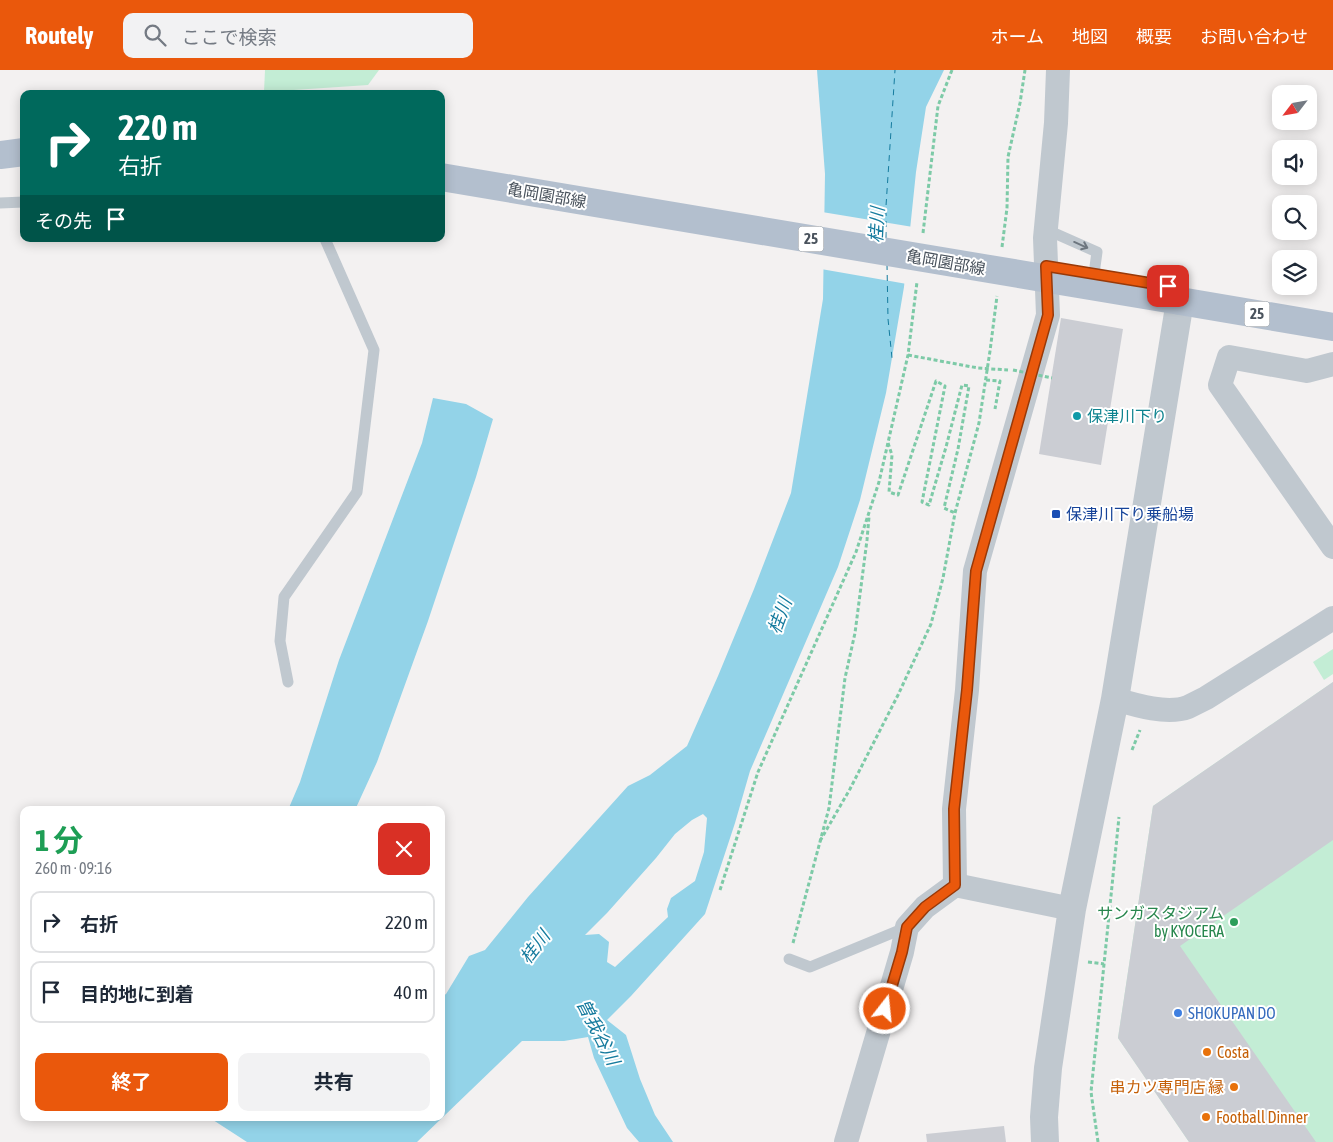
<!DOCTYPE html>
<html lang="ja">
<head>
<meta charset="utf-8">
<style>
	:root { --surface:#fff; --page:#f2f2f3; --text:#1f2937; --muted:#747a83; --line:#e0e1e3; --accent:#ea580c }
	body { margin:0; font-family:"Asap Condensed","Noto Sans JP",sans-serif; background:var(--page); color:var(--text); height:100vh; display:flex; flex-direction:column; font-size:19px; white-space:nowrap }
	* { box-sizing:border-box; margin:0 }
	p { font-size:16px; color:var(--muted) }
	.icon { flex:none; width:28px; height:28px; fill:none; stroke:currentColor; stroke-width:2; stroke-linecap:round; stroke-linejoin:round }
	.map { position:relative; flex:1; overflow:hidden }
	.drawer { position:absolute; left:20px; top:736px; width:425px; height:315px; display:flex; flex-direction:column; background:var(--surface); border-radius:10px; box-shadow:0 2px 12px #0003 }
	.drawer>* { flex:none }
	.top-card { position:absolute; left:20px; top:20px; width:425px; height:152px; border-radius:10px; box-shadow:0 2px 12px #0003; background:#00695c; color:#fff; overflow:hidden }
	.needle { width:32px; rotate:239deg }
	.controls { position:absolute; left:1272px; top:15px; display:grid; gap:10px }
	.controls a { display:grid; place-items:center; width:45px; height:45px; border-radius:10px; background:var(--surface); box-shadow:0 2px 12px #0003; font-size:25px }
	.pin { position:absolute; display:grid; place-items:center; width:42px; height:42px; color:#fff; margin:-21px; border-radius:10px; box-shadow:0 2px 8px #0006 }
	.me { position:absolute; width:55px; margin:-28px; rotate:16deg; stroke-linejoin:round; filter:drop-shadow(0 0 4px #0008) }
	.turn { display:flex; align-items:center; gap:18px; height:105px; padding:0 15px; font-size:22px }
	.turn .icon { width:65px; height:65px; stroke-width:2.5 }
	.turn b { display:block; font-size:35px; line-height:42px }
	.then { display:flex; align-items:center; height:48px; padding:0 15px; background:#0003; gap:10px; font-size:19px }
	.round { display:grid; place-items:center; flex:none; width:52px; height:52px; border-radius:10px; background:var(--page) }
	.headline { display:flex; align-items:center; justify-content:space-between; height:85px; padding:0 15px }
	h1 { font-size:30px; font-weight:700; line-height:38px; color:#1e9e55 }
	.primary-button { display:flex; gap:10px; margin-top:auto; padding:10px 15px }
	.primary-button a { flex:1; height:58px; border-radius:10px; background:var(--accent); color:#fff; font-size:20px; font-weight:700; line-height:58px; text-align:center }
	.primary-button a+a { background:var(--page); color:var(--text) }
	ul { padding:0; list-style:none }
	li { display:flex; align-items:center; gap:15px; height:62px; margin:0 10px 8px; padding:0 5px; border:2px solid var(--line); border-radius:10px }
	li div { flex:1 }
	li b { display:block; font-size:19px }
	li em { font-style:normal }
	header { display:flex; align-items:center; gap:30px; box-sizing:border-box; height:70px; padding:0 25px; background:var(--accent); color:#fff }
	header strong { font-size:24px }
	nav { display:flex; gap:28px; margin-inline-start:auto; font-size:18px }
	.search { width:350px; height:45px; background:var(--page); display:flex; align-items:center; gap:12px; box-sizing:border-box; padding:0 18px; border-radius:10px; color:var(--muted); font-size:19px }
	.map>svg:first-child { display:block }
	.green { fill:#c3edd5 }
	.water { fill:#93d3e8; fill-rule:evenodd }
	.pier { fill:#f3f1f1 }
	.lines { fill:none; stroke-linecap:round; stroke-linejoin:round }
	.ferry { stroke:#157b9e; stroke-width:1; stroke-dasharray:6 5; stroke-linecap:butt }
	.building { fill:#cbcdd3 }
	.path { stroke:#7dcaa7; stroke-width:3; stroke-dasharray:4 2.5; stroke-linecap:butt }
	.service { stroke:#c0c8cf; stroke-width:11 }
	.minor { stroke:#c0c8cf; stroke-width:24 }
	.tertiary { stroke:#c0c8cf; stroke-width:28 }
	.primary { stroke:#b3bfce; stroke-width:28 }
	.path-bridge { stroke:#7dcaa7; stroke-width:3; stroke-dasharray:4 2.5; stroke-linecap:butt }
	.primary-bridge { stroke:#b3bfce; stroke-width:28 }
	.oneway { stroke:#6d767f }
	.route-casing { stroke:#983908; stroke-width:12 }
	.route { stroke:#ea580c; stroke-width:9 }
	.culture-dot { fill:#0f9aa8; stroke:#fff; stroke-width:2 }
	.transit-dot { fill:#1a4fb4; stroke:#fff; stroke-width:2 }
	.leisure-dot { fill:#2e9e5b; stroke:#fff; stroke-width:2 }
	.shop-dot { fill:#3f7fe0; stroke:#fff; stroke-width:2 }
	.food-dot { fill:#e8710a; stroke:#fff; stroke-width:2 }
	.labels { text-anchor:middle; stroke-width:4; stroke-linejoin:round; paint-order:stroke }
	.shield { fill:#fff; stroke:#80878e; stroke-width:1 }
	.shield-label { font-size:15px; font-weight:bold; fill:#4a535d }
	.street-label { font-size:16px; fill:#4a535d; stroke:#fff }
	.culture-label { font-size:16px; fill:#0d838f; stroke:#fff; text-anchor:start }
	.transit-label { font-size:16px; fill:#164399; stroke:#fff; text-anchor:start }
	.leisure-label { font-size:16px; fill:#27864d; stroke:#fff; text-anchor:end }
	.shop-label { font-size:16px; fill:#366cbe; stroke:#fff; text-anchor:start }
	.food-label { font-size:16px; fill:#c56008; stroke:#fff; text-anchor:start }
	.water-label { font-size:18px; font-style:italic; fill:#157b9e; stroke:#fff }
</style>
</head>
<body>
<header>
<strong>Routely</strong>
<div class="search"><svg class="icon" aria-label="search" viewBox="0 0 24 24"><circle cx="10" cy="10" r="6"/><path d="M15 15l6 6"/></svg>ここで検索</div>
<nav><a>ホーム</a><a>地図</a><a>概要</a><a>お問い合わせ</a></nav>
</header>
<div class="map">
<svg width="1333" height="1072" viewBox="0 0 1333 1072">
	<rect width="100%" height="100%" fill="#f3f1f1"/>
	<g class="green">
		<path d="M265 0H379L368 15 264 22Z"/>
		<path d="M1333 579V604L1324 610 1313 592Z"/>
		<path d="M1333 612V1072H1189L1118 968 1153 736Z"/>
	</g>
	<g class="water">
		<path d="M817 0H944L926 37 916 102 904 217 886 323 860 430 838 497 750 701 735 753 705 844 631 926 607 950 626 965 640 1009 655 1045 673 1072H639L627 1058 594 988 588 967 564 971H522L417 1072H247L210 1048H441V927L446 924 469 886 485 880 528 827 628 716 650 705 687 676 718 606 754 519 791 423 823 229 825 104ZM703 744 707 748 704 782 695 811 671 828 667 839 668 847 615 897 607 892 609 872 599 864 585 865 607 843 656 788 675 764 692 750Z"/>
		<path d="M433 328 466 334 493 349 476 407 428 551 377 692 355 740H288L300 712 339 590 422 373Z"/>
	</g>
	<path class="pier" d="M822 142 913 157 907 214 821 199Z"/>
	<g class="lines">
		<g class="ferry">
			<path d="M886 168V136L895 0"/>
			<path d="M887 194 888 249 892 288"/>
		</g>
	</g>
	<g class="building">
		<path d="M1061 248 1123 259 1101 395 1039 384Z"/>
		<path d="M1333 612V770L1180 876 1316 1072H1189L1118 968 1153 736Z"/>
		<path d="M1004 1056 1006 1072H927L926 1064Z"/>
	</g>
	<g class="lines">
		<g class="path">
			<path d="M923 163 938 36 952 0"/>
			<path d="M1002 177 1007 138 1008 87 1020 33 1025 0"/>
			<path d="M908 285 978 298 1008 300"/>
			<path d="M986 310 1000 311 995 339"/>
			<path d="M888 373 892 385 889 422 898 425 936 311 945 316 922 432 929 435 946 377 962 315 969 316 958 379 944 438 955 443"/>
			<path d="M1132 680 1140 660"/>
			<path d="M820 771 850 719 898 625 931 554 943 508 955 443 979 353 990 281 997 226"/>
			<path d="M720 820 758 702 856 482 879 412 908 285 917 212"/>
			<path d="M793 873 829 738 845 608 855 563 867 470 869 447"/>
			<path d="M1088 892 1104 894"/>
			<path d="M1098 1072 1091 1022 1119 747"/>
		</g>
		<g class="service">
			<path d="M0 133 24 132"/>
			<path d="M1045 159 1097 182 1094 204"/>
			<path d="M288 612 280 571 284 527 357 422 374 280 325 169"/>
			<path d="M789 889 810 897 907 857"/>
		</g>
		<g class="minor">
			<path d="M1333 294 1307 301 1229 287 1220 315 1333 477"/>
			<path d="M1115 629C1135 635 1167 645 1188 637 1194 634 1200 631 1206 628L1333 548"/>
			<path d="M955 815 954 739 967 620 975 501 1048 245 1045 168 1056 53 1058 0"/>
			<path d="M846 1072 902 882 907 857 925 837 955 815 1072 839"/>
		</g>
		<path class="tertiary" d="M1045 1072 1044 1047 1048 998 1072 839 1115 629 1180 231"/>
		<g class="primary">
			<path d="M0 85 24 82"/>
			<path d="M1180 231 1333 257"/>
		</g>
		<path class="path-bridge" d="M1013 300 1052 308"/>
		<path class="primary-bridge" d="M441 107 1180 231"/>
	</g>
	<defs><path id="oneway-shaft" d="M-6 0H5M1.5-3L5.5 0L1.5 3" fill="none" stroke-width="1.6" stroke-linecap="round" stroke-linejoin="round" transform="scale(1.25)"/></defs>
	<use class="oneway" href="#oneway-shaft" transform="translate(1081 175) rotate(24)"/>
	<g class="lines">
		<g class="route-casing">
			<path id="route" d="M885 939 902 882 907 857 925 837 955 815 954 739 967 620 976 501 1048 245 1046 196 1168 216"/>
		</g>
		<use href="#route" class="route"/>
	</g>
	<circle class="culture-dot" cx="1077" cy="346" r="5"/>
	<rect class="transit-dot" x="1051" y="439" width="10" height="10" rx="2.5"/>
	<circle class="leisure-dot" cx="1234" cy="852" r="5"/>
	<circle class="shop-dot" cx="1178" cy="943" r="5"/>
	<g class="food-dot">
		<circle cx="1207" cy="982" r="5"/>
		<circle cx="1234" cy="1017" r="5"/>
		<circle cx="1206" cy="1047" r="5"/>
	</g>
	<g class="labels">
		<g class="shield">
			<rect x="798.5" y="156.5" width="25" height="25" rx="4"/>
			<rect x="1244.5" y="231.5" width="25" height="25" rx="4"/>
		</g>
		<g class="shield-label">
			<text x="811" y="174">25</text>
			<text x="1257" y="249">25</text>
		</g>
		<g class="street-label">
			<text transform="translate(547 125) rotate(10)" y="6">亀岡園部線</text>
			<text transform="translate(946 192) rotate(10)" y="6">亀岡園部線</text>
		</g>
		<g class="culture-label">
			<text x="1087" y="352">保津川下り</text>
		</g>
		<g class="transit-label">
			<text x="1066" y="450">保津川下り乗船場</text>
		</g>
		<g class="leisure-label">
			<text x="1224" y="849">サンガスタジアム<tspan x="1224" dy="18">by KYOCERA</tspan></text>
		</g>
		<g class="shop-label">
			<text x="1188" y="949">SHOKUPAN DO</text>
		</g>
		<g class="food-label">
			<text x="1217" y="988">Costa</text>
			<text x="1224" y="1023" text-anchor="end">串カツ専門店 縁</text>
			<text x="1216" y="1053">Football Dinner</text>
		</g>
		<g class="water-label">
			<text transform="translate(877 155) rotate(-87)" y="6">桂川</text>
			<text transform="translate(780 546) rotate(-70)" y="6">桂川</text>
			<text transform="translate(535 877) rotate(-52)" y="6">桂川</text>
			<text transform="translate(598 962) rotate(63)" y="6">曽我谷川</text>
		</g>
	</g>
</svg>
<div class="controls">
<a><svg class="needle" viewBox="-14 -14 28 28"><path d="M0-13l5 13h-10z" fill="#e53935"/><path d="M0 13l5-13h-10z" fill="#747a83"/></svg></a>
<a><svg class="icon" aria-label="sound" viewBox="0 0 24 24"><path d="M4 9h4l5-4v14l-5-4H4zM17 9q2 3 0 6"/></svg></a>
<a><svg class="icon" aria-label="search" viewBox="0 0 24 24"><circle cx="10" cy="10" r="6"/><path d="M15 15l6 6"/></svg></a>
<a><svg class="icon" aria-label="layers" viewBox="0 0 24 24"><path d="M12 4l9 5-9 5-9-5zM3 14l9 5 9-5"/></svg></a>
</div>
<div class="pin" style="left:1168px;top:216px;background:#d93025"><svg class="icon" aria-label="arrive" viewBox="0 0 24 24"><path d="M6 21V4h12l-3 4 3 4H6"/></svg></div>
<svg class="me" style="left:885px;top:939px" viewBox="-20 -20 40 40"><circle r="17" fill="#ea580c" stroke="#fff" stroke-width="3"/><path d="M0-11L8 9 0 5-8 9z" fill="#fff"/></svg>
<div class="top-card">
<div class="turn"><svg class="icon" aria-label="right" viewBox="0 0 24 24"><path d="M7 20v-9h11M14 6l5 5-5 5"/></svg><div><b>220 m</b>右折</div></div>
<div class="then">その先<svg class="icon" aria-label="arrive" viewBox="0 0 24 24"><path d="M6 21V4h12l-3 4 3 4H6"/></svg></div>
</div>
<section class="drawer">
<div class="headline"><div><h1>1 分</h1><p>260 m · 09:16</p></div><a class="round" style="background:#d93025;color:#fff"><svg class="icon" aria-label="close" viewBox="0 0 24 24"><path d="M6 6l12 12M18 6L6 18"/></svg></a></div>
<ul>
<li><svg class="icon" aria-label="right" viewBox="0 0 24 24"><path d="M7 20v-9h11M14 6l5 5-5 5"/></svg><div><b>右折</b></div><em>220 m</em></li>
<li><svg class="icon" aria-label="arrive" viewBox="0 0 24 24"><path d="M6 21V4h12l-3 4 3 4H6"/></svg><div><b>目的地に到着</b></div><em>40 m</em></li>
</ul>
<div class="primary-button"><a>終了</a><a>共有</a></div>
</section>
</div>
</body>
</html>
